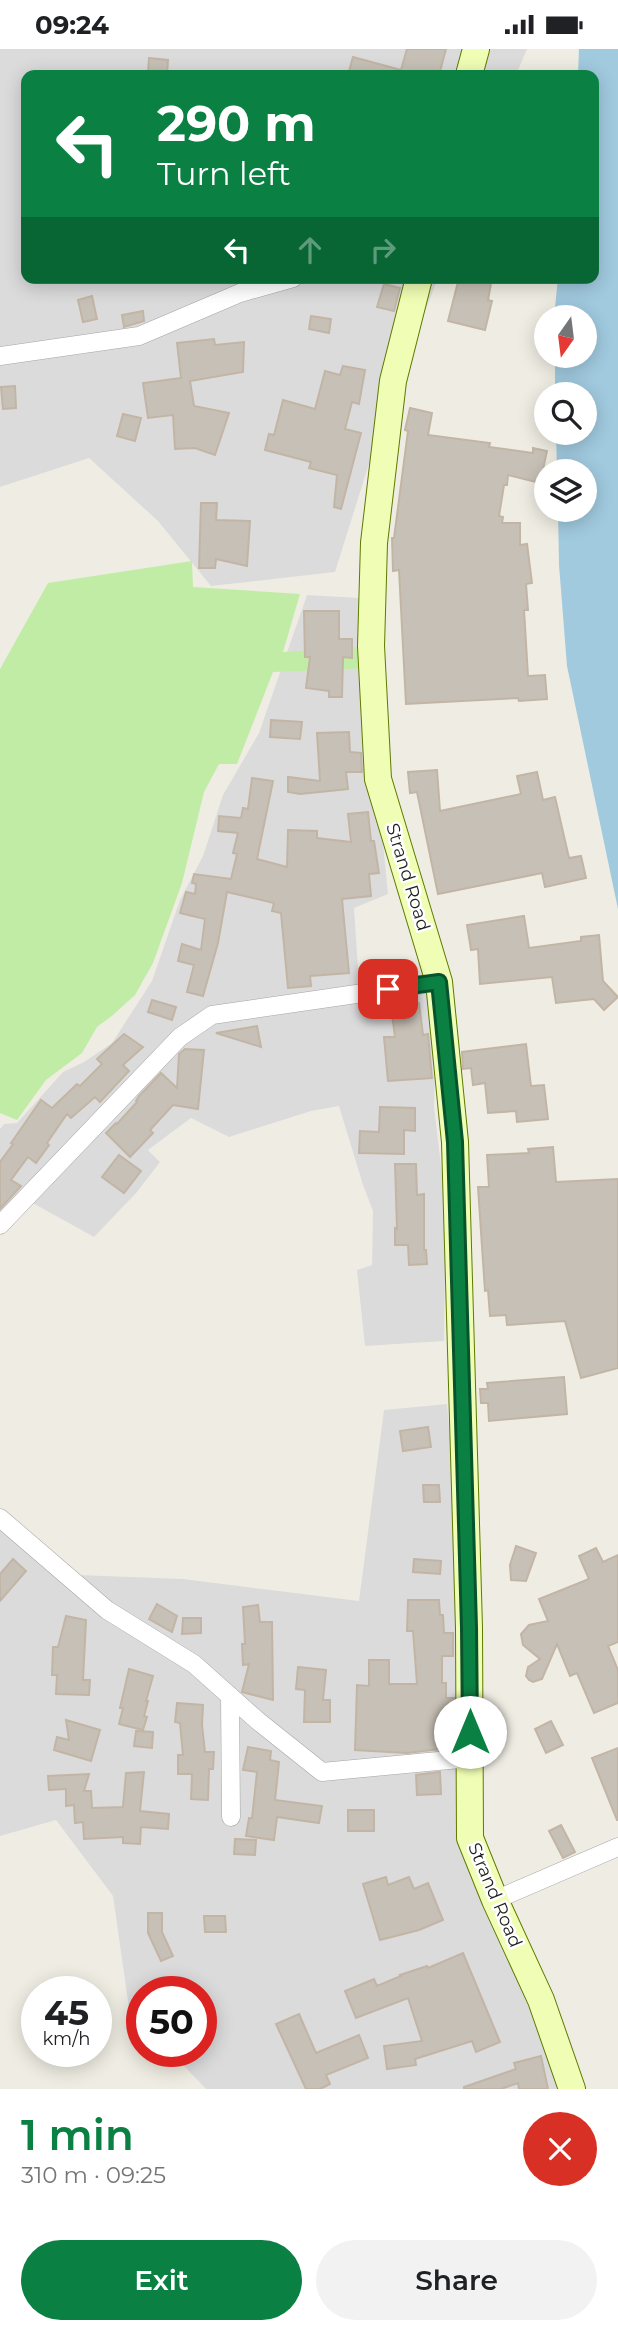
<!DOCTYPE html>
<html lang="en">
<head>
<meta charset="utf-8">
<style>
	:root { --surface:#fff; --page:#f2f2f2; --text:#202124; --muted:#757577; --accent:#0b8043 }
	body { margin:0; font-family:Montserrat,sans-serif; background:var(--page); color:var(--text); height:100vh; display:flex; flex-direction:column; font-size:26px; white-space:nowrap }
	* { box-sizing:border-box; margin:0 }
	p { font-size:23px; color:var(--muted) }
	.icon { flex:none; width:38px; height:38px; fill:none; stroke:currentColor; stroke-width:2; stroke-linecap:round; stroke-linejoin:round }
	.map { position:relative; height:2040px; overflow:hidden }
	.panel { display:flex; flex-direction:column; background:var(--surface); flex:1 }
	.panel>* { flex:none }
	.guide { position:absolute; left:21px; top:21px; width:578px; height:214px; border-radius:14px; box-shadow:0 4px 18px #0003; background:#0b8043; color:#fff; overflow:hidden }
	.needle { width:46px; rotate:194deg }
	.tools { position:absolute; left:534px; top:256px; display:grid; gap:14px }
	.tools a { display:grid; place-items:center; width:63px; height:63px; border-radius:50%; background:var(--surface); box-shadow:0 4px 18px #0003; font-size:35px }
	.speed { position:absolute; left:21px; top:1927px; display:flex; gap:14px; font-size:35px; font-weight:700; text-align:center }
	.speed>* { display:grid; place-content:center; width:91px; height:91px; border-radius:50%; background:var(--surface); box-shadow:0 4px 18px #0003; line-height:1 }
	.speed small { font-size:18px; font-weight:400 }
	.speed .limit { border:10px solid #d22; background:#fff; color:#111 }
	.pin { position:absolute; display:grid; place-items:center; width:60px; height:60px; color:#fff; margin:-30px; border-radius:14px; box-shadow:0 4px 10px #0006 }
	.me { position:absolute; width:77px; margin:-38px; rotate:0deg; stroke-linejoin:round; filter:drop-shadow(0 0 5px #0008) }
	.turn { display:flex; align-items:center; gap:24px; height:147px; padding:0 21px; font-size:32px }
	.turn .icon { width:91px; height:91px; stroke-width:2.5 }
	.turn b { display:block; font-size:49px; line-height:60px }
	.lanes { display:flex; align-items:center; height:66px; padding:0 21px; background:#0003; justify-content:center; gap:35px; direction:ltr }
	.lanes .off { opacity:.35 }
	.round { display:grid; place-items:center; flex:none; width:74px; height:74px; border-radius:37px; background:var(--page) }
	.headline { display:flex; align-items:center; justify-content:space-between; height:119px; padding:0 21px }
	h1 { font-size:42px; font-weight:600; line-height:52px; color:var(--accent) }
	.button { display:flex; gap:14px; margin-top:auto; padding:14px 21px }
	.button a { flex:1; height:80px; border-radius:42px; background:var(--accent); color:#fff; font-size:28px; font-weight:600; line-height:80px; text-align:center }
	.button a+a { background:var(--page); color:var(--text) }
	.status { display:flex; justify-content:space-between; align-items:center; height:49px; padding:0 35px; background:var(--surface); direction:ltr }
	.status svg { height:19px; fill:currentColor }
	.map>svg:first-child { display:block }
	.residential { fill:#dcdbdb }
	.grass { fill:#c0eca6 }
	.water { fill:#a1cadf }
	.building { fill:#c7c0b6; stroke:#c2b5a5; stroke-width:2 }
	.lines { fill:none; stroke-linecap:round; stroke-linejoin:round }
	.minor-casing { stroke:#a5a5a5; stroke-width:19 }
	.secondary-casing { stroke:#5e7a00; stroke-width:28 }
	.minor { stroke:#fff; stroke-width:18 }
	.secondary { stroke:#f0fdb4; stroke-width:26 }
	.route-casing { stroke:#07532c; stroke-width:18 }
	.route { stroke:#0b8043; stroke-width:12 }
	.labels { text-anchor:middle; stroke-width:5; stroke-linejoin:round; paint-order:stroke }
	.street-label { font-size:18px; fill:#1e1e1e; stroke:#fff }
</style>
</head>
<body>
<div class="status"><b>09:24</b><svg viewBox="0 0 49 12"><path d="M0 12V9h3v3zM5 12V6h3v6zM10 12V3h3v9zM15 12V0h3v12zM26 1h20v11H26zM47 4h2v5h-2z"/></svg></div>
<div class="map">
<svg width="618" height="2040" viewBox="0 0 618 2040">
	<rect width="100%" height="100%" fill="#efede3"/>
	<g class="residential">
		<path d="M0 0H527L516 26H26V229H438L384 367 335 523 211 537 158 472 89 409 0 438Z"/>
		<path d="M307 546 359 549 388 845 354 859 359 934 431 929 436 988 434 1058 446 1159 444 1292 365 1297 357 1221 372 1216 373 1162 363 1136 339 1057 311 1062 229 1088 191 1069 148 1101 160 1113 137 1143 94 1188 29 1152 0 1177V1080L4 1075 17 1074 63 1023 84 1013 112 994 152 932 180 851 203 807 223 746 259 684Z"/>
		<path d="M447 1355 470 1624 465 1809 564 2040H206L170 2002H201V1942H142V1973L129 1959 113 1847 56 1771 0 1787V1473L52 1525 183 1530 359 1552 384 1361Z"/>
	</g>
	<path class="grass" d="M192 512 193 538 300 545 283 603 371 597 372 619 273 623 237 715H219L204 743 182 834 153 914 135 946 113 966 97 978 82 1004 46 1031 17 1071 0 1064V620L48 534Z"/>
	<path class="water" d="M579 0H618V860L567 617 559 516 558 460H584V422H557L556 383H584V345H555V306H584V268H554L558 229H593V26H578Z"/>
	<g class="building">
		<path d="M407 0H446L439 26H348L353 8 401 21Z"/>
		<path d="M149 9 168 11 167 26 148 24Z"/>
		<path d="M459 229H492L488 251 492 252 485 281 448 272Z"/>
		<path d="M384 235 400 239 394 262 377 258Z"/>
		<path d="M92 247 97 270 83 273 78 251Z"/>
		<path d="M143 262 144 272 124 278 122 266Z"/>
		<path d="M311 267 331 270 329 284 309 280Z"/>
		<path d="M214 290 215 296 244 293 243 323 190 332 194 357 229 364 215 406 195 399 175 400 173 366 148 369 143 334 181 329 177 294Z"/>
		<path d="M343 317 365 321 359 355 352 353 345 380 361 384 341 460 334 458 337 426 309 419 311 413 265 401 269 385 274 386 283 351 315 360 325 322 340 326Z"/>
		<path d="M15 337 16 359 3 360 1 338Z"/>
		<path d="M410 359 432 364 428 386 490 394 489 398 533 404V399L547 402 540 434 508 426 507 436H504L499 467 503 468 502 474H520V496L527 495 532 534 526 535 528 561H524L528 627 545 626 547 650 519 652 518 649 406 655 399 521 393 522 392 489H394L408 382 405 381Z"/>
		<path d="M123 365 141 369 135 392 117 387Z"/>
		<path d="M201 454H217L216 471 250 472 247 517 216 510 215 519H199Z"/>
		<path d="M304 562H339V590H352V609L343 608 342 648H329V642L306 639 310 608H305Z"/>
		<path d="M271 671 302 673 300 690 270 688Z"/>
		<path d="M349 683 350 703 361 704 362 723H346L348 740 300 745 288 743V728L320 732 317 684Z"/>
		<path d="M437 721 440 762 521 745 517 727 537 723 543 751 555 748 569 809 581 807 586 829 545 838 542 824 438 845 417 743 410 744 408 723Z"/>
		<path d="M252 729 273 732 257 810 287 818 288 781 317 782V789L351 793 348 765 368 763 371 792H374L379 824 369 825 371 847 342 850 349 924 310 927 311 937 288 939 281 864 272 862 274 854 227 843 218 894 203 947 187 943 194 916 178 912 182 895 201 901 205 870 180 864 186 843 195 845 196 835 192 834 194 825 231 830 237 805 233 804 238 784 218 782 219 767 241 769 243 759 248 760Z"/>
		<path d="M524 867 529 899 581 892V888L599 886 603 932 618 948 604 961 594 950 556 954 552 928 480 935 478 900 471 901 467 876Z"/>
		<path d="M152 951 176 958 172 971 148 963Z"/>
		<path d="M419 954 423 986 428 985 432 1029 388 1032 384 988H395L391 957Z"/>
		<path d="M257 977 261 998 216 984Z"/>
		<path d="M124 985 143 998 123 1016 129 1022 100 1053 95 1048 71 1069 67 1065 47 1094 49 1096 36 1114 28 1108 11 1131 21 1137 0 1160V1113L13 1095 11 1094 41 1051 52 1059 77 1035 80 1037 102 1015 97 1010Z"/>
		<path d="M526 995 531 1037 544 1036 548 1070 517 1073 516 1062 488 1064 485 1034 473 1036 471 1019 463 1020 462 1003Z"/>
		<path d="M185 1000 204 1001 198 1060 173 1056 150 1081 153 1084 130 1108 106 1084 116 1074 117 1075 137 1053 136 1052 139 1047 161 1024 177 1039 179 1005Z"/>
		<path d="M380 1058 415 1059V1082L404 1081V1105L359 1104 360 1082 379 1083Z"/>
		<path d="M553 1098 556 1133 618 1130V1319L581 1329 565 1272 507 1276 506 1266 490 1267 488 1241 485 1242 478 1138H489L487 1106 529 1104 528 1100Z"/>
		<path d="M119 1106 141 1122 124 1144 102 1128Z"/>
		<path d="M395 1115H416L417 1146 424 1145V1201H426L427 1215 409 1216 408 1196H395V1179L397 1180Z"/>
		<path d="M564 1328 567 1365 489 1372 488 1354H481L480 1340H488L487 1334Z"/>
		<path d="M428 1378 431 1398 403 1402 400 1382Z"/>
		<path d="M423 1436H439L440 1453H424Z"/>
		<path d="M516 1497 536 1504 526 1532 511 1531 510 1516Z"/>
		<path d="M596 1499 603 1513 618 1506V1593L608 1597 618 1621V1654L594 1664 577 1624 570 1627 557 1595 542 1630 533 1633 529 1631 526 1627 528 1618 540 1610 523 1596 521 1585 529 1576 548 1572 539 1550 589 1530 579 1507Z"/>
		<path d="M13 1510 26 1522 0 1552V1525Z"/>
		<path d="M414 1510 441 1512 440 1525 413 1523Z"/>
		<path d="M408 1551H439L440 1566H443L444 1584H453V1607H442V1634H446V1649H454V1696L439 1697V1700L407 1704 355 1701 357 1636 369 1637V1611H389V1635H417L413 1582H407Z"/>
		<path d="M157 1555 177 1567 172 1583 149 1570Z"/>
		<path d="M258 1556 260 1573H272L273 1651 242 1643 249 1615 243 1616 242 1595H245L243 1558Z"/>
		<path d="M66 1567 86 1571 83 1631H90L89 1646 56 1645 57 1626H52L53 1598H58Z"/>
		<path d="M183 1569H201V1584L182 1585Z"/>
		<path d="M298 1618 326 1621 323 1651H330V1673H304L305 1641 296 1640Z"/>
		<path d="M129 1620 153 1627 146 1652H148L144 1667 147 1668 143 1681 119 1675 123 1659H120Z"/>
		<path d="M177 1654 203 1656 202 1676 205 1703H214L213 1720H209L208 1751 191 1750 192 1725H178V1706H183L180 1674 175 1673Z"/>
		<path d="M66 1671 100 1681 91 1712 54 1701 57 1688 69 1691Z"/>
		<path d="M551 1672 563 1696 546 1704 535 1680Z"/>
		<path d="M136 1682 153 1683 152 1699 134 1697Z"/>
		<path d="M248 1698 271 1702 270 1711 279 1713 275 1751 322 1757 319 1774 277 1768 274 1791 246 1787 249 1769H252L257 1723 243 1721Z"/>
		<path d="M618 1699V1771H617L592 1709Z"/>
		<path d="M144 1723 140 1762 169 1765 168 1780 141 1778 140 1795 123 1794V1788L84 1790 83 1773 75 1774 74 1756 66 1757V1740L49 1741 48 1727 89 1725 84 1742H91L92 1759 123 1758 126 1724Z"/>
		<path d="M440 1723 441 1745 417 1746 416 1726Z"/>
		<rect x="348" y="1761" width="26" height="21"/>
		<path d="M561 1776 575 1803 563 1809 549 1782Z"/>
		<path d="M235 1790 256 1791 255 1806 234 1805Z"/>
		<path d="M386 1828 388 1836 409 1828 414 1840 428 1834 443 1871 419 1881 380 1891 363 1835Z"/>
		<path d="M148 1864H162V1883L173 1907 161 1912 148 1884Z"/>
		<path d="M204 1867H225L226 1883H205Z"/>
		<path d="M463 1904 500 1993 476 2003 472 1992 415 2010 416 2016 387 2020 384 1997 422 1992 408 1949 356 1969 345 1942 374 1930 377 1937 401 1927 400 1926 427 1917 428 1919Z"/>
		<path d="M299 1965 316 2004 359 1986 368 2009 326 2026 330 2035 320 2040H306L276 1975Z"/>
		<path d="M541 2007 548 2040H519L518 2034 501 2040H464V2038L516 2020 514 2014Z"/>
	</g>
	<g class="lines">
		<g class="minor-casing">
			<g id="minor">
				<path d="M0 307 139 287 240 244 293 229"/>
				<path d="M0 1176 180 988 212 966 439 933"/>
				<path d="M0 1469 107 1561 194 1615 258 1672 322 1723 470 1709"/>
				<path d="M230 1647 231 1768"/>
				<path d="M495 1851 618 1798"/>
			</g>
		</g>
		<g class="secondary-casing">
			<g id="secondary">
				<path d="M469 26 476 0"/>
				<path d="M419 229 393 332 374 494 371 597 378 730 439 933 455 1093 469 1579 470 1789 495 1851 541 1951 572 2040"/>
			</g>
		</g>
		<use href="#minor" class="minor"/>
		<use href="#secondary" class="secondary"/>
	</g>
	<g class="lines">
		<g class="route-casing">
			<path id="route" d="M388 940 439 933 455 1093 469 1579 470 1683"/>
		</g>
		<use href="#route" class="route"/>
	</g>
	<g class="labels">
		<g class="street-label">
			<text transform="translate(408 828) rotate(73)" y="6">Strand Road</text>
			<text transform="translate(495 1846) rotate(67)" y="6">Strand Road</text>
		</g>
	</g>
</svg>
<div class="tools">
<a><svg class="needle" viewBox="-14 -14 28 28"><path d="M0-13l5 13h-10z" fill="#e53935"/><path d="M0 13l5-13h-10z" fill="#757577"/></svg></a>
<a><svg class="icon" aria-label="search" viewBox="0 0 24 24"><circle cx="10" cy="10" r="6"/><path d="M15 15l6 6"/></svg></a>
<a><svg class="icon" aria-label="layers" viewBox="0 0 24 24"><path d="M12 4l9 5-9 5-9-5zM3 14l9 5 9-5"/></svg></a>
</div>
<div class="speed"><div>45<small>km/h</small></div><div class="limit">50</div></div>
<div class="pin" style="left:388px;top:940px;background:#d93025"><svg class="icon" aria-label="arrive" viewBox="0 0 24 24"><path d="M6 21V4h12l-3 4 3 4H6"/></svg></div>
<svg class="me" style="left:470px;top:1683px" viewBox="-20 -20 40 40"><circle r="19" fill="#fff"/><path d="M0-13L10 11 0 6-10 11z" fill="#0b8043"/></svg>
<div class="guide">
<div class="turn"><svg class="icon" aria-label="left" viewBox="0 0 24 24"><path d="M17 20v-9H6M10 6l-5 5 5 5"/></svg><div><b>290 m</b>Turn left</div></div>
<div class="lanes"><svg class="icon" aria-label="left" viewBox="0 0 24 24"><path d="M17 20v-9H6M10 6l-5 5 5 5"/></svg><svg class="icon off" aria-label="ahead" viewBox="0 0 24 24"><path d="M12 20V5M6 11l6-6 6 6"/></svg><svg class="icon off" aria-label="right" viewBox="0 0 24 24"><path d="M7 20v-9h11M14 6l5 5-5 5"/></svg></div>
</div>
</div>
<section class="panel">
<div class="headline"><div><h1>1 min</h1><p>310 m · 09:25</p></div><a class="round" style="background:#d93025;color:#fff"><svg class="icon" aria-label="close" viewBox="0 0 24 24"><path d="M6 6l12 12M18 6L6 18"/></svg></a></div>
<div class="button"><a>Exit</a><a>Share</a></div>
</section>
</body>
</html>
